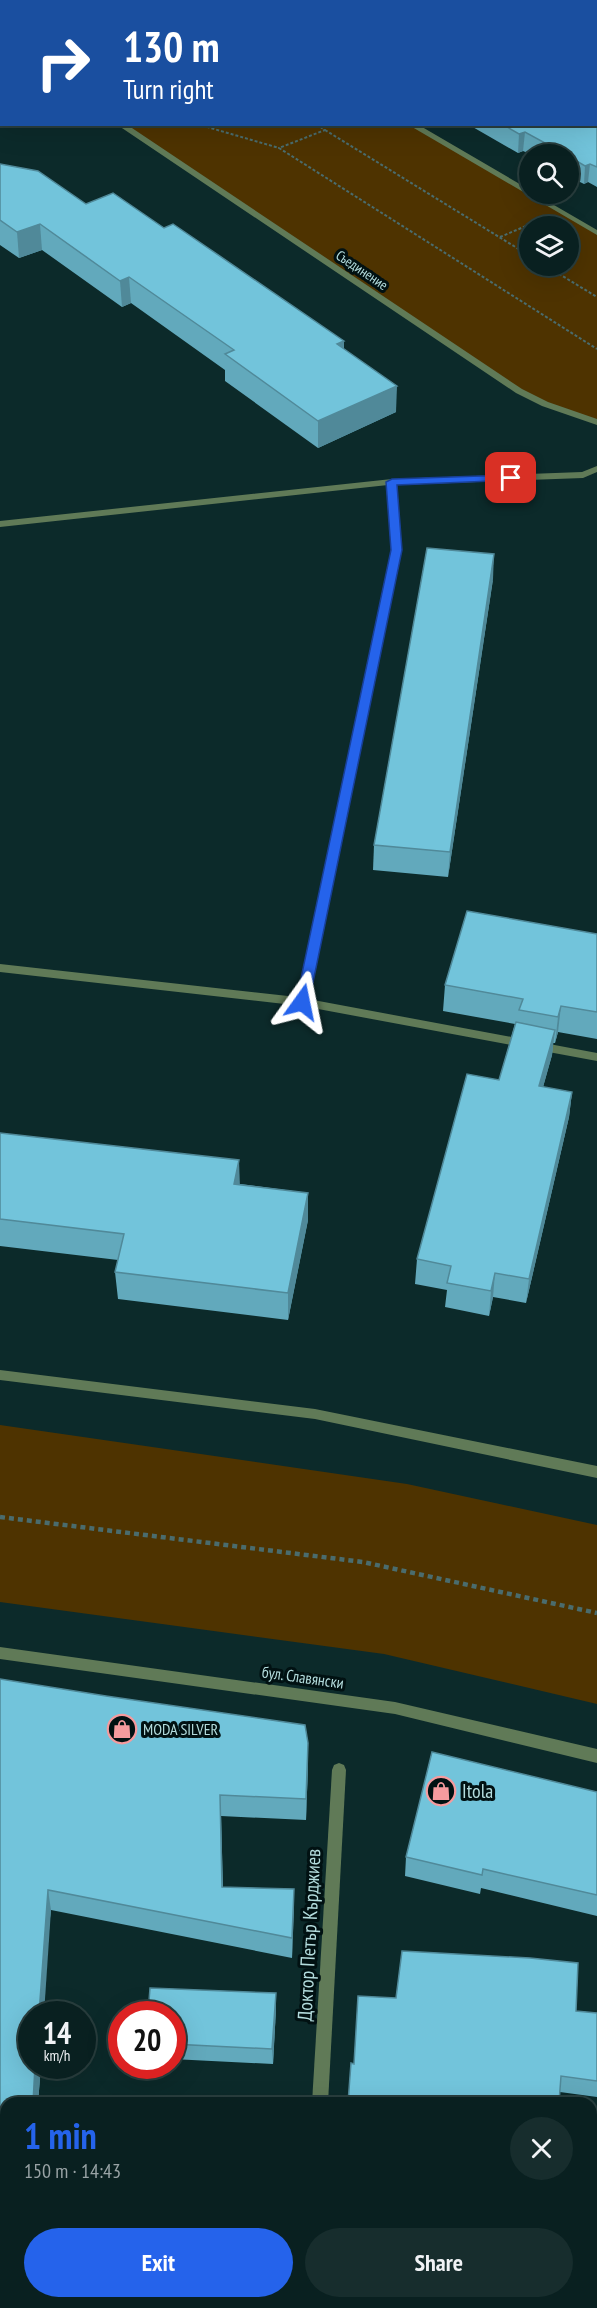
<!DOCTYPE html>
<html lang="en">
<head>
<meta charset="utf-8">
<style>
	:root { --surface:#092020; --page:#172d2d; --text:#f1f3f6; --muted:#99a3a5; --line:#293e3e; --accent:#2563eb }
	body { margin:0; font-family:"PT Sans Narrow",sans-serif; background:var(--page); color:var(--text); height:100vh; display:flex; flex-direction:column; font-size:22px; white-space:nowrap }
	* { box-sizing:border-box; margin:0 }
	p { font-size:20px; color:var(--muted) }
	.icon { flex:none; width:33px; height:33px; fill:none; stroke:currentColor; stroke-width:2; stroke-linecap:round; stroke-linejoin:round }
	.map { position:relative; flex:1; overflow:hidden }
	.details { position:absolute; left:0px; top:2097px; width:597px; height:212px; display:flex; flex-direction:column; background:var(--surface); border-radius:18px 18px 0 0; box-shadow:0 6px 24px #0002,0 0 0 2px var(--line) }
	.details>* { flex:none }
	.top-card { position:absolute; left:0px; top:0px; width:597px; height:126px; box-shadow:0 6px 24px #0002,0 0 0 2px var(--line); background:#1a4fa0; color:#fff; overflow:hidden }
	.controls { position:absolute; left:519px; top:144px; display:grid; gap:12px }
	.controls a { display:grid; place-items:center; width:60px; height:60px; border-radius:50%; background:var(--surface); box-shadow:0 6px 24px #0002,0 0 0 2px var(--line); font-size:30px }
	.speed { position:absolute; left:18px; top:2001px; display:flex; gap:12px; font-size:30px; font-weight:700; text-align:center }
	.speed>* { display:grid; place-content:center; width:78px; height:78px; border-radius:50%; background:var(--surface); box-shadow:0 6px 24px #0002,0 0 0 2px var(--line); line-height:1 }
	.speed small { font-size:15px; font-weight:400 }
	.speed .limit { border:9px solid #d22; background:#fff; color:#111 }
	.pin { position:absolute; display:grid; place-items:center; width:51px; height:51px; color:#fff; margin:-26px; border-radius:12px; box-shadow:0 3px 9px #0006 }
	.me { position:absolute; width:66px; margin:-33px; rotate:12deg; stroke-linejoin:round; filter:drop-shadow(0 0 4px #0008) }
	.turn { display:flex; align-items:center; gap:21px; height:126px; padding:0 24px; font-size:27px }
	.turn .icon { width:78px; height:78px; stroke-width:2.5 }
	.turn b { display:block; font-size:42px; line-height:51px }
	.round { display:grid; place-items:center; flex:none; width:63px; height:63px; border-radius:32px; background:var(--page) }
	.head { display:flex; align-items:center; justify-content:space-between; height:102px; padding:0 24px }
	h1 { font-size:36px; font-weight:800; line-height:45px; color:var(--accent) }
	.action { display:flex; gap:12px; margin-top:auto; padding:12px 24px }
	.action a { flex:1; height:69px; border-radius:36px; background:var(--accent); color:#fff; font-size:24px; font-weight:800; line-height:69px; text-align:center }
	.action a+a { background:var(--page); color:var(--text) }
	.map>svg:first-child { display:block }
	.green { fill:#4e3300; fill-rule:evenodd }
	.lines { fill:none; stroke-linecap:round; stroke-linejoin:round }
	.path-far1 { stroke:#4a6c6d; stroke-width:2; stroke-dasharray:3 2; stroke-linecap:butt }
	.path { stroke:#4a6c6d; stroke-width:4.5; stroke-dasharray:5 4; stroke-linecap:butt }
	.service { fill:#607a57; fill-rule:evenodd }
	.pedestrian { fill:#607a57; fill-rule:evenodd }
	.minor { fill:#607a57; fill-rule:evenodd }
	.tertiary { fill:#607a57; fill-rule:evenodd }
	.wall { fill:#62a9bc }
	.shaded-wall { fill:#508999 }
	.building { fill:#72c4db; stroke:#508999; stroke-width:1.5 }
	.route { fill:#2563eb; stroke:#184099; stroke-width:1.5 }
	.labels { text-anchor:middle; stroke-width:6; stroke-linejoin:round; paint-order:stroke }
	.far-street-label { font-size:14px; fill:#b3dcdd; stroke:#011112 }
	.street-label { font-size:16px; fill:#b3dcdd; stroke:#011112 }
	.poi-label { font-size:16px; fill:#b3dcdd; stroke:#011112; text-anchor:start }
	.near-poi-label { font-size:20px; fill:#b3dcdd; stroke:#011112; text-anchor:start }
	.near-street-label { font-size:20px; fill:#b3dcdd; stroke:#011112 }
</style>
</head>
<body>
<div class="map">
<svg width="597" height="2308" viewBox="0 0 597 2308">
	<rect width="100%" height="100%" fill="#0c2a2a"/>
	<g class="green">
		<path d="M124 124 411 125 597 233V422L519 391ZM530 226H568V266H530Z"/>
		<path d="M0 1425 407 1484 597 1525V1704L384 1654 0 1602Z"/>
	</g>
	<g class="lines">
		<g class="path-far1">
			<path d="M197 124 279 148"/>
			<path d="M316 124 325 130 279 148 597 349"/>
			<path d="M325 130 530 256"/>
			<path d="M500 237 526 226"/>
			<path d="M546 266 597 297"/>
		</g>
		<path class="path" d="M0 1517 363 1562 597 1613"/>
		<path class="service" d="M597 466V472L583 478 397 485 402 550 308 999 597 1053V1061L302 1006 0 972V964L297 997 392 550 388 485 0 527V521L392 479 582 472Z"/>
		<path class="pedestrian" d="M0 1647 395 1702 597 1749V1763L395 1714 0 1659Z"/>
		<g class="minor">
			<path d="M196 0H204L205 2H197Z"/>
			<path d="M268 0H278L267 2Z"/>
			<path d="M474 0H484L473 2Z"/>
			<path d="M407 124H417L530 190V194H535L597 230V235Z"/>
			<path d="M339 1763 344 1765 346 1770 328 2103H312L332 1770 334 1765Z"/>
			<rect x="301" y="2302" width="16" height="6"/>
		</g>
		<g class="tertiary">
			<rect x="0" y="97" width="2" height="4"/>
			<path d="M116 124H126L522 389 548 402 597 419V425L542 406 516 393Z"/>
			<path d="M0 1370 315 1409 597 1466V1478L315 1419 0 1380Z"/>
		</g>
	</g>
	<g class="wall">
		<path d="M597 0V187L588 182 584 184 568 176V154H530L523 151 518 153 471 126 472 124H596Z"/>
		<path d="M0 164 86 204 164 228 344 341V349L396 412 318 448 225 381V370L131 303 122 307 42 250 19 258 0 245Z"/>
		<path d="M493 579 448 877 373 870 374 845Z"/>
		<path d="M597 934V1039L558 1032 555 1043H553L552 1055 543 1087 572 1092 569 1117 526 1303 493 1297 489 1316 445 1307 447 1290 415 1284 417 1259 499 1080 515 1024 443 1011 445 985Z"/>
		<path d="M0 1133 240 1184 308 1193V1220L288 1320 118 1299 115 1272 118 1260 0 1246Z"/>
		<path d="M0 1679 308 1764 306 1820 221 1816 223 1887 294 1889 292 1958 51 1910 32 2066H41L38 2103H6V2250H0Z"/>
		<path d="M597 1792V1916L481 1888 480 1894 405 1876 406 1857Z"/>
		<path d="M276 1993V2009L273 2064 172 2059V2014Z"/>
		<path d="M576 2011 597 2013V2097L354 2064Z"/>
		<path d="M28 2306 255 2308H29Z"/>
	</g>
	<g class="shaded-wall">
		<path d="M1 0H21L20 2H2V19L0 21V1Z"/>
		<path d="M525 132 523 151 518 153 519 134Z"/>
		<path d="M590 164 588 182 584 184 585 166Z"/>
		<path d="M40 224 42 250 19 258 17 232Z"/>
		<path d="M129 277 131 303 122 307 120 281Z"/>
		<path d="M344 341 343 367 337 344Z"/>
		<path d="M397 386 396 412 318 448V421Z"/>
		<path d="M494 554 493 579 448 877 450 852Z"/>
		<path d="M561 1006 558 1032 555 1043 558 1017Z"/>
		<path d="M555 1030 552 1055 536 1112 539 1086Z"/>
		<path d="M572 1092 569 1117 526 1303 529 1279Z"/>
		<path d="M239 1160 240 1188 234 1184Z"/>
		<path d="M308 1193V1220L288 1320V1293Z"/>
		<path d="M495 1273 493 1297 489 1316 491 1291Z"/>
		<path d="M308 1743V1764L306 1820V1799Z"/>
		<path d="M294 1889V1909L292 1958V1938Z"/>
		<path d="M48 1890 51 1910 44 2014H39Z"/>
		<path d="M276 1993V2009L273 2064 272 2049Z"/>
		<path d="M35 2066H41L38 2103H33Z"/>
	</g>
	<g class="building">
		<path d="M482 0H597V167L590 164 585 166 568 156V154H565L525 132 519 134 502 124H596V2H478Z"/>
		<path d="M0 164 38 171 86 204 113 193 164 228 173 224 344 341 337 344 397 386 318 421 225 354 234 350 129 277 120 281 40 224 17 232 0 220Z"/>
		<path d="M427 548 494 554 450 852 374 845Z"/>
		<path d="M467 911 597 934V1012L561 1006 558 1017 519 1010 523 999 445 985Z"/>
		<path d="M516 1022 555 1030 539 1086 572 1092 529 1279 495 1273 491 1291 447 1283 451 1266 417 1259 467 1074 499 1080Z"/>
		<path d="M0 1133 239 1160 234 1184 308 1193 288 1293 115 1272 124 1234 0 1219Z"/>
		<path d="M0 1679 106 1696 305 1725 308 1743 306 1799 220 1795 222 1887 294 1889 292 1938 48 1890 39 2014H32V2066H35L33 2103H6V2233H0Z"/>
		<path d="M432 1752 597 1792V1895L483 1869 482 1875 406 1857Z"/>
		<path d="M402 1951 530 1958 578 1963 576 2011 597 2013V2081L561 2076 559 2103H348L351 2063 354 2064 358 1996 396 1998Z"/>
		<path d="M150 1988 276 1993 272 2049 172 2044V2014H148Z"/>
		<path d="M591 2287H597V2308H333L334 2302H591Z"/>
		<path d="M29 2302H254L253 2308H78L28 2306Z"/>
	</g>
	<path class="route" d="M511 475 516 478 515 480 397 485 402 550 309 1002 307 1005H298L296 1002 391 550 386 482 392 479Z"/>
	<defs>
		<g id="shop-ring" transform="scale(1.5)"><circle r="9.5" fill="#011112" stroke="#f59b9e" stroke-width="1.5"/><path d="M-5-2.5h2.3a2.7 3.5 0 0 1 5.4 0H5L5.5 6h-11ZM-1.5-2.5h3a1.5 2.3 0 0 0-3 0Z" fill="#f59b9e"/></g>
	</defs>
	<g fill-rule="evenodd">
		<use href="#shop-ring" x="122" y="1729"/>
		<use href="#shop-ring" x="441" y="1791"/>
	</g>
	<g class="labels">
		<g class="far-street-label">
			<text transform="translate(362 270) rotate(34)" y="5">Съединение</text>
		</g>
		<g class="street-label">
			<text transform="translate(303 1677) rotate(8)" y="6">бул. Славянски</text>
		</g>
		<g class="poi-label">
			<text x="143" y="1735">MODA SILVER</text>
		</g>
		<g class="near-poi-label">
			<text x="462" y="1798">Itola</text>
		</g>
		<g class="near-street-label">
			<text transform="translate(309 1935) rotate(-87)" y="7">Доктор Петър Кърджиев</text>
		</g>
	</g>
</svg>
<div class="controls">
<a><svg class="icon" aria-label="search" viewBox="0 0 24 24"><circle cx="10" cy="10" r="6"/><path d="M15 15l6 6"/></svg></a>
<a><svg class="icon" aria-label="layers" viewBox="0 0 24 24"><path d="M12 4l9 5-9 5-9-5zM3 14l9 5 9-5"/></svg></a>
</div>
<div class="speed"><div>14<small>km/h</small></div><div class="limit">20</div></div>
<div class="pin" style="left:511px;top:478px;background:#d93025"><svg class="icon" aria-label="arrive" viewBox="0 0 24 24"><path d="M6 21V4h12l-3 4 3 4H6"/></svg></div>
<svg class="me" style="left:302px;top:1002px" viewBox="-20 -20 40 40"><path d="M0-17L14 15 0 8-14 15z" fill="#2563eb" stroke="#fff" stroke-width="4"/></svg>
<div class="top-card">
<div class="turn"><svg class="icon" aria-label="right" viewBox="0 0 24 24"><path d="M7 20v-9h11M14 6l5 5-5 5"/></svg><div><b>130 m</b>Turn right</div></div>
</div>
<section class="details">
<div class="head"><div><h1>1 min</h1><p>150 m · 14:43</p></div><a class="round"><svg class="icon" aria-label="close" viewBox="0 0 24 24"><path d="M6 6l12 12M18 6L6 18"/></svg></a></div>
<div class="action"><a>Exit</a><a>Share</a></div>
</section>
</div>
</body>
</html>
